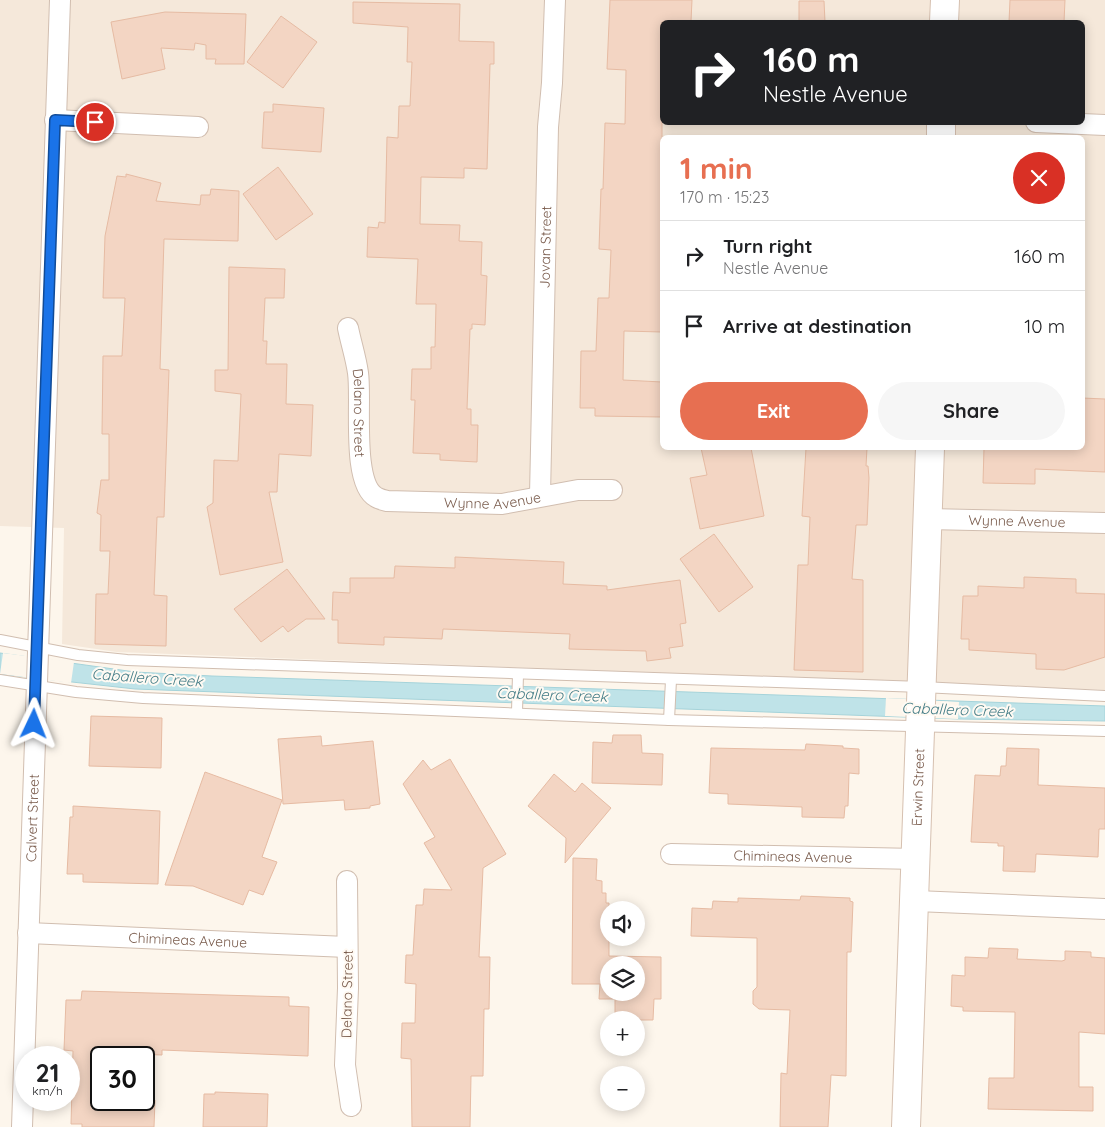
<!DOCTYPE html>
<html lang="en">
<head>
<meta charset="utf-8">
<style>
	:root { --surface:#fff; --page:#f6f6f6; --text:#202124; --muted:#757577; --line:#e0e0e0; --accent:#e76f51 }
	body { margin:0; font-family:Quicksand,sans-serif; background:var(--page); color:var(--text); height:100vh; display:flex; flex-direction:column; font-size:19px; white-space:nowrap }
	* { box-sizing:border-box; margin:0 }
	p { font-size:16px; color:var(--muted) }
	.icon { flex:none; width:28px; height:28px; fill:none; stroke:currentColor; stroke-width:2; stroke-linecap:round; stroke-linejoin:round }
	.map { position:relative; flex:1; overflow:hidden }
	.panel { position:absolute; left:660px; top:135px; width:425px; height:315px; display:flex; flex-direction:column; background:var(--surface); border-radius:8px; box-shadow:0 2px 12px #0003 }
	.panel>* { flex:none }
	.top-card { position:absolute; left:660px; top:20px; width:425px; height:105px; border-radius:8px; box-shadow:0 2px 12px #0003; background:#202124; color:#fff; overflow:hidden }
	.controls { position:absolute; left:600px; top:901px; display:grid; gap:10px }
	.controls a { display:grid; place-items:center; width:45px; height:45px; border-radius:50%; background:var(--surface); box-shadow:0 2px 12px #0003; font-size:25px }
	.speed { position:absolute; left:15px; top:1046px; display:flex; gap:10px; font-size:25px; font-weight:700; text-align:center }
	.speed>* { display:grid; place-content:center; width:65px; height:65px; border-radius:50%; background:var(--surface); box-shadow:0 2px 12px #0003; line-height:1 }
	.speed small { font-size:12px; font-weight:400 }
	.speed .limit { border:2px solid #111; border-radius:8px; background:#fff; color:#111 }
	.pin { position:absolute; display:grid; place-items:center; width:42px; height:42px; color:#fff; margin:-21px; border:2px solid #fff; border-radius:50%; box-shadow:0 1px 5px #0007 }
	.me { position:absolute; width:55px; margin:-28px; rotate:2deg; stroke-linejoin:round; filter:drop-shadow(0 0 4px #0008) }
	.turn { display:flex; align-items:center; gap:18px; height:105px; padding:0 20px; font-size:22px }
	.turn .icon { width:65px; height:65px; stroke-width:2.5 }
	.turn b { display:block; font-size:35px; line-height:42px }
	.round { display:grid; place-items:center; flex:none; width:52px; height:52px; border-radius:26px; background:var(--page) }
	.overview { display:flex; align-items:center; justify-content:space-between; height:85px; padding:0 20px }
	h1 { font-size:30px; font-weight:800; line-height:38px; color:var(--accent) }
	.button { display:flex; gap:10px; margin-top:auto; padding:10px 20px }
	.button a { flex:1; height:58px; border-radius:30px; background:var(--accent); color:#fff; font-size:20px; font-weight:800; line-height:58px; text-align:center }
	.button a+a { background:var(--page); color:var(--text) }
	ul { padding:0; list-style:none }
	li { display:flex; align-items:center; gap:15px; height:70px; padding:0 20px; border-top:1px solid var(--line) }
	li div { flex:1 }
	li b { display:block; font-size:19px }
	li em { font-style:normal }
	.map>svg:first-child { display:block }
	.residential { fill:#f5e8da; fill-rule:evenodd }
	.water { fill:#bfe3e8; stroke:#a5d3da }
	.pier { fill:#fdf6ec }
	.building { fill:#f3d5c3; stroke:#e6bba3; fill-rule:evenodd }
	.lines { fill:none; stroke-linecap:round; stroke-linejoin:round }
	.lane-casing { stroke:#d1beb0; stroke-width:12 }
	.street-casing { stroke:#d1beb0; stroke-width:22 }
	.secondary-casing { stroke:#d6c0b0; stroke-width:30 }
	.lane { stroke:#fff; stroke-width:10 }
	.street { stroke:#fff; stroke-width:20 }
	.secondary { stroke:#fff; stroke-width:28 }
	.route-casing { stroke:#114b97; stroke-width:12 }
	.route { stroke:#1a73e8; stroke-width:9 }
	.labels { text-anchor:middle; stroke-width:4; stroke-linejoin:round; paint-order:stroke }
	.street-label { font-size:14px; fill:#7a5c4d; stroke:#fffaf3 }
	.water-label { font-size:15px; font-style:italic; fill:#437c86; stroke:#fffaf3 }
</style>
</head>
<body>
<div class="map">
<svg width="1105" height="1127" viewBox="0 0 1105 1127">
	<rect width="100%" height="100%" fill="#fdf6ec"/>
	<path class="residential" d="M0 0H1105V690L117 652 62 644 64 528 0 526ZM662 22H1082V122H662ZM662 138H1082V448H662Z"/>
	<path class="water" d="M0 653 135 672 212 676 1105 706V721L958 719 135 689 0 674Z"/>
	<g class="pier">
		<path d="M3 653 74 662 71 683 0 674Z"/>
		<path d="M886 698 959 702 958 719 885 716Z"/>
	</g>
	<g class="building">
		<path d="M610 0H692L691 21 662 22V332L624 331 623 380 662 382V417L595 416V408H580L581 351H596L598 298H609L611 250 599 249 601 189H603L605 123 625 124 626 70 607 69Z"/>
		<path d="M1010 0H1065L1064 22H1009Z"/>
		<path d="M799 1H824L825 22H799Z"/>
		<path d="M353 2 460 4 459 41 494 42V64H490L487 169 464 168V178L421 177 420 224 460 225 459 241 482 242 481 275 487 276 485 325 472 324V329H470L467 409H471V425H478L477 462 440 460V454L413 453 415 400H411L412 369H431V347H435L436 304H416L418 259 367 257 368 227 378 228 379 222 385 223 387 137 398 138 399 106H410L412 62H407L408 27 353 23Z"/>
		<path d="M165 12 246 14 244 64H215L216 59H206V45L195 43 194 50 161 48 165 69 122 79 111 22Z"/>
		<path d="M281 16 317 42 283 88 247 62Z"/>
		<path d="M273 104 324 108 321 152 262 148 264 112H273Z"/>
		<path d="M278 167 313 214 276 240 243 194Z"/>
		<path d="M126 174 161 183 156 201 200 205 201 195H210L211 189 239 191 238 241 164 239 160 369 169 370 164 517H157L154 595 167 596 166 646 95 644 96 594H108L110 551H100L101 515 97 513 101 480H109V434H102L103 356H122L125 298H103L105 236 117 176 126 177Z"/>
		<path d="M229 267 285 269 284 298H265L263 341H267L266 364H287L286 404 313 405 311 456 279 454 277 492H269L283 562 220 575 207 507 213 503 214 460 238 461 241 394 215 391V370H228Z"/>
		<path d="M1082 398 1105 399V472L1035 469V484L983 483 984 448H1082Z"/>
		<path d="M701 448H751L764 516 700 529 690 478 707 475Z"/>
		<path d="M806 448H867L866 466H868L869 478 867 525H856L852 579 863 580V672L794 670 798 565H808L810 517 802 516Z"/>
		<path d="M714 534 753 587 719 612 680 559Z"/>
		<path d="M455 557 564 562 563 584 607 586V590L680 580 686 623 680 624 683 646 669 648 671 658 647 661 646 651 569 649 570 634 443 629 442 639 384 637V645L338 643V620H332L333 592 350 593V578H394L395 566 455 568Z"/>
		<path d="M287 569 325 619H306L288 632 283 626 261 642 234 609Z"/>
		<path d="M1024 577 1076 579V593L1105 594V657L1064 670 1036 669V654L969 650V639H961L963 596H978V586L1024 588Z"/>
		<path d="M91 716 162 718 161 768 89 766Z"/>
		<path d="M613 735H641L642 753 663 754 662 785 592 783 593 742 612 743Z"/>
		<path d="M321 736 322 746 373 741 380 804 370 806V808L345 810 344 800 283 804 278 739Z"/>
		<path d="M806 744 843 746V748L859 749V774L849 773 848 806H845L844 818 802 817V807L728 804V794L709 793 711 748 805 750Z"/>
		<path d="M1007 748 1039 749 1038 785 1105 788V829H1099L1098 857 1036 854 1035 872 1003 871 1004 846H998V843L971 842 975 775 1000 776 1001 766H1006Z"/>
		<path d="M450 759 506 854 483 868 479 957H490L489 1009H484L483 1076H471L470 1127H412L411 1059 401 1058 402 1023H415L416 984 405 983 406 955H413L416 905H423L424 889 452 890 424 843 435 837 403 784 423 760 431 770Z"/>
		<path d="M205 772 282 800 262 857 277 862 263 895 249 890 243 905 193 886 165 885Z"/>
		<path d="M554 774 575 792 582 783 611 808 565 863 566 838 528 806Z"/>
		<path d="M73 806 160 811 158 884 83 882V874H67L70 817H73Z"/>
		<path d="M573 858 597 859 596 880 602 881V893H606V903H609V956L661 957V999H654L653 1020H615V999H599L600 984H572ZM609 965H636V992H609Z"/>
		<path d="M801 896 850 898V901L853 902 851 952H847L846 1076 831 1075 828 1127H780L781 1073 787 1074 790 1010 759 1009 753 1004V991L757 987V938L691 936 692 908 712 909 713 901 738 902V898L800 900Z"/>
		<path d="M989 948 1018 949 1017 959 1062 961 1065 960V951L1091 952V957L1105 958V1034L1079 1032V1087H1093V1111L988 1109 989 1078H1014L1015 1012 963 1011V1007L951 1006 952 975 965 976V957L988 958Z"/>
		<path d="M82 991 289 997V1006L309 1007 308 1056 162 1050V1055L101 1053V1100H155L154 1127H82V1124H71L73 1051 64 1050 66 1000H81Z"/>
		<path d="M215 1092 268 1094 267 1127H203L204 1094H215Z"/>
	</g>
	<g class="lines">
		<g class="lane-casing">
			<g id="lane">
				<path d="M0 640 78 655 127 660 922 687 1105 696"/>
				<path d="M0 680 76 692 143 698 669 720 1105 731"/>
				<path d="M517 712 518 674"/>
				<path d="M669 720 671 680"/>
			</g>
		</g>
		<g class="street-casing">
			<g id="street">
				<path d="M55 120 198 127"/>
				<path d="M1036 122 1105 125"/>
				<path id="s1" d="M348 328C351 343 356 358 358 373 362 399 351 483 376 497 379 499 383 500 387 501L502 504 578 490H612"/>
				<path id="s2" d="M540 495 548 127 552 83 555 0"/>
				<path id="s3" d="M928 519 1105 523"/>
				<path id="s4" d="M671 854 917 859"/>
				<path d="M347 881 348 988 345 1065 351 1106"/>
				<path d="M916 901 1105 909"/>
				<path id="s5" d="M28 933 347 947"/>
				<path id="s6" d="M22 1127 60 0"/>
			</g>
		</g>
		<g class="secondary-casing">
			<g id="secondary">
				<path d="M944 22 945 0"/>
				<path d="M941 138V122"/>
				<path id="s7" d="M906 1127 930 448"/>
			</g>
		</g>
		<use href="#lane" class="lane"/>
		<use href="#street" class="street"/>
		<use href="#secondary" class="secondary"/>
	</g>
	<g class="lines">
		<g class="route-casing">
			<path id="route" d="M34 724 55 120 95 122"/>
		</g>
		<use href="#route" class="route"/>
	</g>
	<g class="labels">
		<g class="street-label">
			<text dy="5" stroke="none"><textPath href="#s2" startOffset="248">Jovan Street</textPath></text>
			<text dy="5" stroke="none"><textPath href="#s1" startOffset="86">Delano Street</textPath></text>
			<text dy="5" stroke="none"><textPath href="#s1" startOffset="292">Wynne Avenue</textPath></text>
			<text dy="5" stroke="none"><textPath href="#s3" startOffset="89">Wynne Avenue</textPath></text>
			<text dy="5" stroke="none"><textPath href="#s7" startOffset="340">Erwin Street</textPath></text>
			<text dy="5" stroke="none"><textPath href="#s6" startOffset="309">Calvert Street</textPath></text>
			<text dy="5" stroke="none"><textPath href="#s4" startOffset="122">Chimineas Avenue</textPath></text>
			<text dy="5" stroke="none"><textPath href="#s5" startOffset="160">Chimineas Avenue</textPath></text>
			<text transform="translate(347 994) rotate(-89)" y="5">Delano Street</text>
		</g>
		<g class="water-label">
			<text transform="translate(147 678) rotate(4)" y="5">Caballero Creek</text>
			<text transform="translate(552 695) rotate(2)" y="5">Caballero Creek</text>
			<text transform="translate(957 710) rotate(2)" y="5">Caballero Creek</text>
		</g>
	</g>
</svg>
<div class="controls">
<a><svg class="icon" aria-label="sound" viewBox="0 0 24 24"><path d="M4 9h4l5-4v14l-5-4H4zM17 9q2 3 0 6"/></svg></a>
<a><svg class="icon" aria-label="layers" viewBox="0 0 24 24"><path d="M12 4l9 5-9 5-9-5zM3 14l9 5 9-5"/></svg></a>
<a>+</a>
<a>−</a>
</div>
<div class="speed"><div>21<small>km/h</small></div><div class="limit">30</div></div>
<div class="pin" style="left:95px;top:122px;background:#d93025"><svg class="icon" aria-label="arrive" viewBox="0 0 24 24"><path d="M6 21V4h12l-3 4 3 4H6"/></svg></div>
<svg class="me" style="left:34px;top:724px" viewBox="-20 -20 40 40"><path d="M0-17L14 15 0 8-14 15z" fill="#1a73e8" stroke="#fff" stroke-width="4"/></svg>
<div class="top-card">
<div class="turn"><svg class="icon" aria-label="right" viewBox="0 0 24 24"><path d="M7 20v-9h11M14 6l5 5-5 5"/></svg><div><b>160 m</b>Nestle Avenue</div></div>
</div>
<section class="panel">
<div class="overview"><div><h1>1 min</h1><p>170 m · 15:23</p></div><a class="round" style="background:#d93025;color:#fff"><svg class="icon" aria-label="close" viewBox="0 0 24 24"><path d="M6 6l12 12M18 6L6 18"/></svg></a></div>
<ul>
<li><svg class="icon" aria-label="right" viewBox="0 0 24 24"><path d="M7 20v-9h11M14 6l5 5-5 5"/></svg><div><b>Turn right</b><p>Nestle Avenue</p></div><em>160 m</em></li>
<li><svg class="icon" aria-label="arrive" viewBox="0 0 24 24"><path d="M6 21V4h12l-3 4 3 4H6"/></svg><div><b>Arrive at destination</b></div><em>10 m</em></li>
</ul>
<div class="button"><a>Exit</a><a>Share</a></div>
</section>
</div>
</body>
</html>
